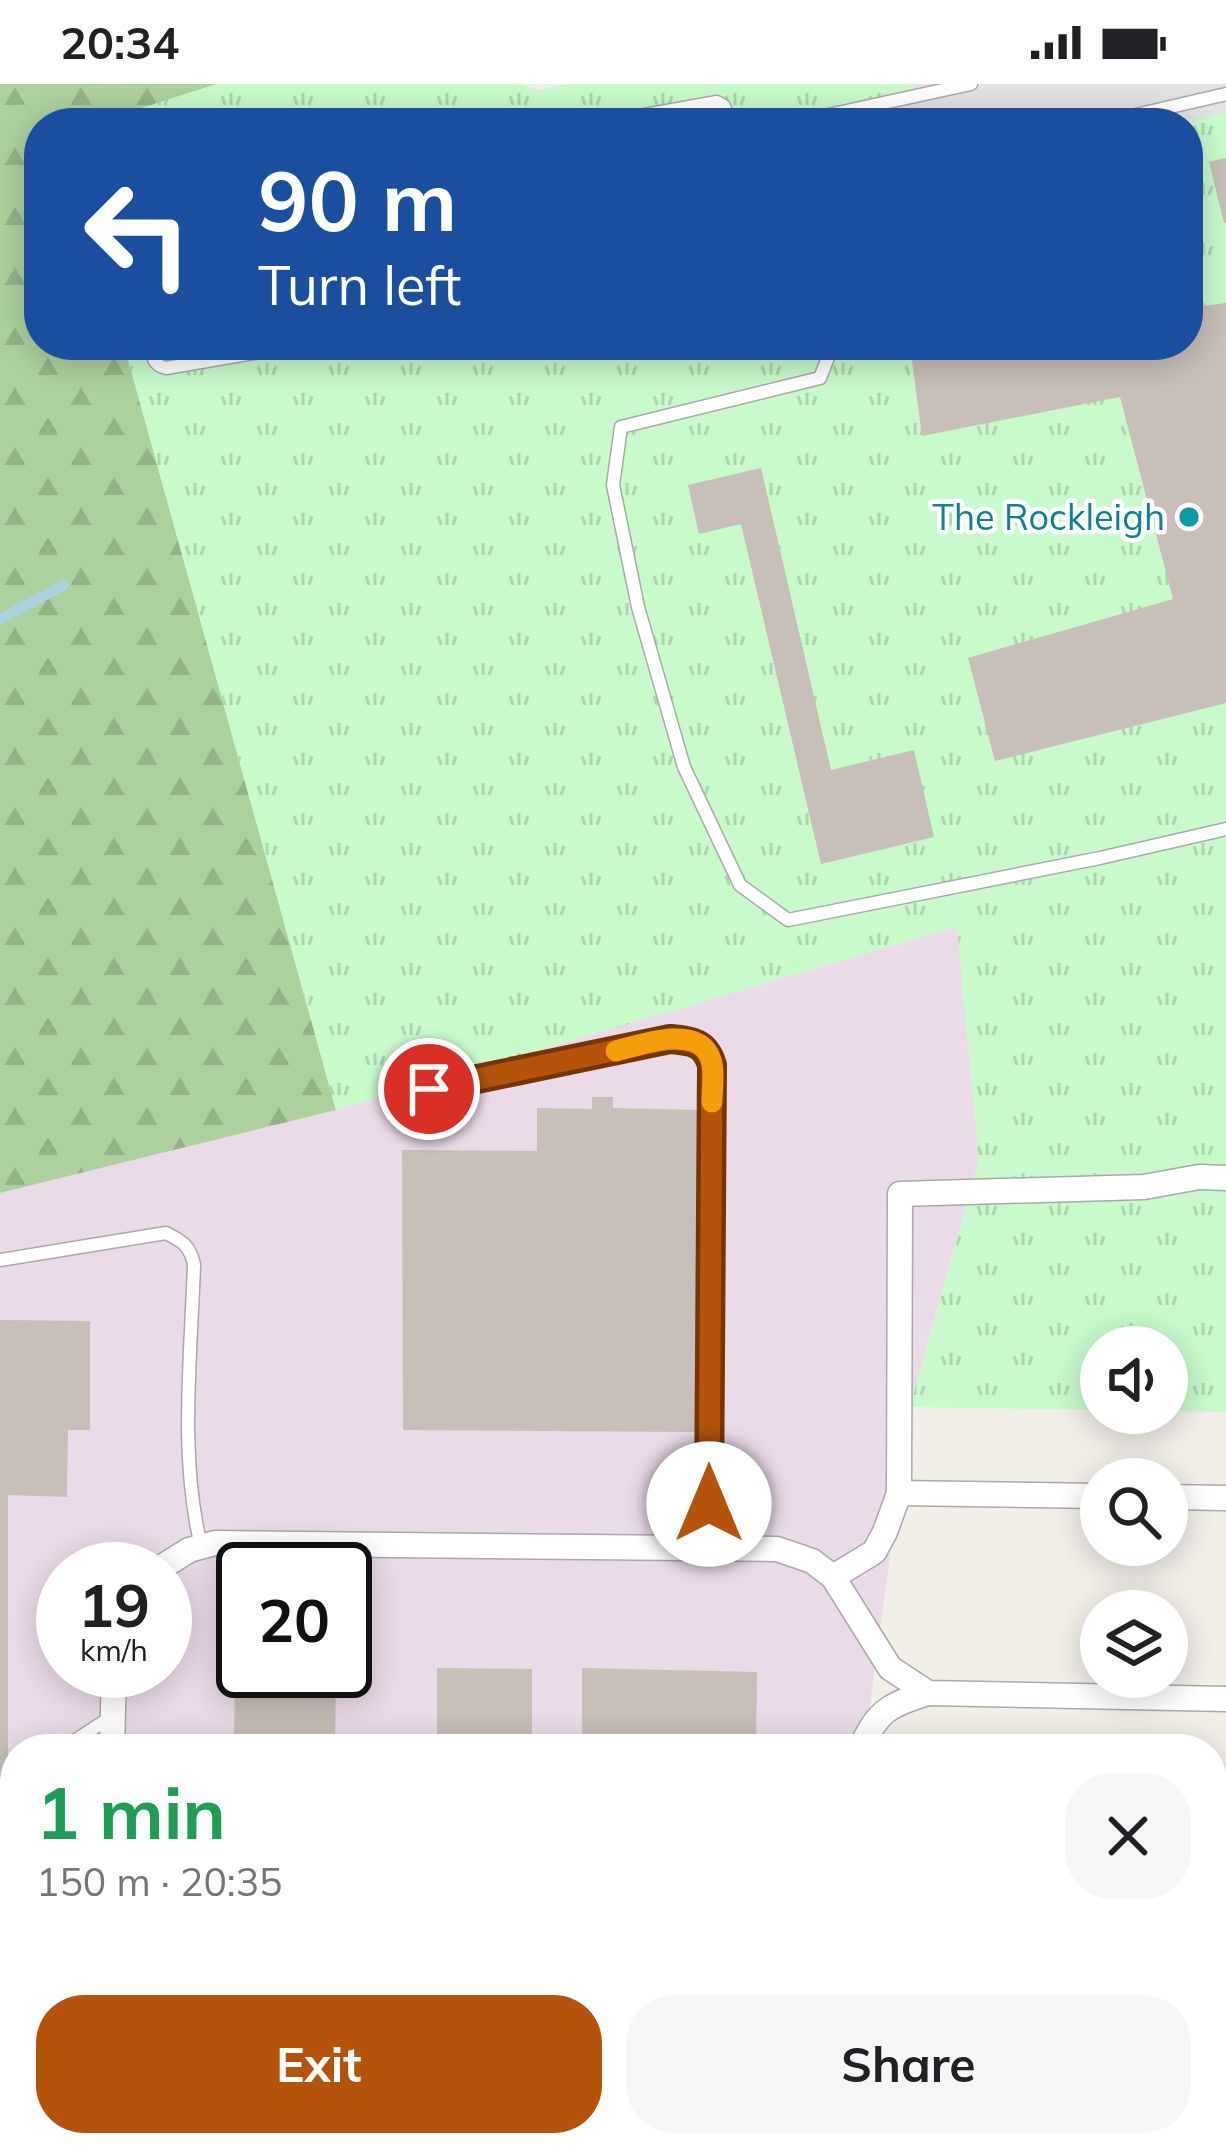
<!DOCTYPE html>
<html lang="en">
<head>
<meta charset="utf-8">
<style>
	:root { --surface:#fff; --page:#f6f6f6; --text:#202124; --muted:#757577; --accent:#b45309 }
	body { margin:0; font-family:Mulish,sans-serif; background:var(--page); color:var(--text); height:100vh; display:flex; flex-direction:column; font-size:45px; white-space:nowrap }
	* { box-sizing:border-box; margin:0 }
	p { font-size:39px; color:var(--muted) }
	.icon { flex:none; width:66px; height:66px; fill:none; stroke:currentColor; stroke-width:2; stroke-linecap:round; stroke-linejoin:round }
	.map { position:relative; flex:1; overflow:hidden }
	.details { position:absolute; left:0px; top:1650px; width:1227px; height:423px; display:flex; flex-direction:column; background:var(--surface); border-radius:48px 48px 0 0; box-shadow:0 6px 30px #0003 }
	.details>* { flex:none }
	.hud { position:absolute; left:24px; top:24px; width:1179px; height:252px; border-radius:48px; box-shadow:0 6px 30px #0003; background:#1a4fa0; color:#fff; overflow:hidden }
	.controls { position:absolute; left:1080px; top:1242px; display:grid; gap:24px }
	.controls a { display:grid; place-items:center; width:108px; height:108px; border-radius:50%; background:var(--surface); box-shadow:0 6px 30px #0003; font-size:60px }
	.speed { position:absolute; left:36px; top:1458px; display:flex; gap:24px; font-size:60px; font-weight:700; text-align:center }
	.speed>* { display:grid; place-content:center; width:156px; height:156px; border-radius:50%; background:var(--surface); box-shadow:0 6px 30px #0003; line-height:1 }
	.speed small { font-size:30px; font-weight:400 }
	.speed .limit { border:6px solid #111; border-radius:18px; background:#fff; color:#111 }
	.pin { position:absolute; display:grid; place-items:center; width:102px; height:102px; color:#fff; margin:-51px; border:6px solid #fff; border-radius:50%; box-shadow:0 3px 12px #0007 }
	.me { position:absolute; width:132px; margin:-66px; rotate:0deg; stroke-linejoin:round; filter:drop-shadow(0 0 9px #0008) }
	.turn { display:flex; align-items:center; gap:42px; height:252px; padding:0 36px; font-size:54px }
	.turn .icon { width:156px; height:156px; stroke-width:2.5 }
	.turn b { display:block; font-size:84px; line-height:102px }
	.round { display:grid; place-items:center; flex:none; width:126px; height:126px; border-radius:48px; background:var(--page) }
	.head { display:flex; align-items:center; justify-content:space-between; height:204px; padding:0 36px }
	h1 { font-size:72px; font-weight:700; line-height:90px; color:#1e9e55 }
	.cta { display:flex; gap:24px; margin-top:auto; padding:24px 36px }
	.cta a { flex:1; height:138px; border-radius:48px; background:var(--accent); color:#fff; font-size:48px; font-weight:700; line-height:138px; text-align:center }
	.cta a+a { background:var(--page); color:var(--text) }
	.status { display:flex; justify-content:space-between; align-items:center; height:84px; padding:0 60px; background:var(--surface); direction:ltr }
	.status svg { height:33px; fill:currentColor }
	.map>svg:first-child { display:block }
	.industrial { fill:#ebdbe8; fill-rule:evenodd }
	.forest { fill:url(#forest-firs) }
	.park { fill:url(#park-tufts) }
	.parking { fill:#e2e2e2 }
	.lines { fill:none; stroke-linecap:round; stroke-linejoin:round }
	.stream { stroke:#aad3df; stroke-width:10 }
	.building { fill:#c7bfb8 }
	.service-casing { stroke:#a9a9a9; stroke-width:15 }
	.minor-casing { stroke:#a9a9a9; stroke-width:27 }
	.service { stroke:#fff; stroke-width:12 }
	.minor { stroke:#fff; stroke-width:24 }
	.route-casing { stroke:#753606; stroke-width:30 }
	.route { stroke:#b45309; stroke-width:21 }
	.slow { stroke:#f59e0b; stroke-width:21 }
	.culture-dot { fill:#0f9aa8; stroke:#fff; stroke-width:4.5 }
	.labels { text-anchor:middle; stroke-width:9; stroke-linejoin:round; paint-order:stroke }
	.culture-label { font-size:36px; fill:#0d838f; stroke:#fff; text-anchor:end }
</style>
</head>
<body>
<div class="status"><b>20:34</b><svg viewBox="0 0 49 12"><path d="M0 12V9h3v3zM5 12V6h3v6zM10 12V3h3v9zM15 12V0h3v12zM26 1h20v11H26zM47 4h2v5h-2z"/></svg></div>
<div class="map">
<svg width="1226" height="2072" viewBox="0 0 1226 2072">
	<defs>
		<pattern id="forest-firs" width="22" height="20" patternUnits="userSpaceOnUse" patternTransform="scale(3)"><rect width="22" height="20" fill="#add19e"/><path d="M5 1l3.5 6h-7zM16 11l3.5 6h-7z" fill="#95b388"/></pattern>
		<pattern id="park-tufts" width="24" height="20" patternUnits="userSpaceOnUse" patternTransform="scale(3)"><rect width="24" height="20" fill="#c8facc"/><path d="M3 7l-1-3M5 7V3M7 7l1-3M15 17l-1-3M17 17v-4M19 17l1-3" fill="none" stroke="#acd6af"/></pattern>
	</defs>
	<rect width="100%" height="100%" fill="#f2efe9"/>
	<g class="industrial">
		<path d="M957 842 979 1075 910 1323 864 1665H15V2058H97V2072H0V1109L336 1026ZM63 1485H165V1587H63ZM243 1485H345V1587H243Z"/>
		<path d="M1212 1864H1226V2062L1032 2058H1212Z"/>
	</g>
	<path class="forest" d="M0 0H217L95 39H39V261H124L336 1026 0 1109Z"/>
	<path class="park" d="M217 0H521L538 6 567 0H1226V1328L1167 1327V1263H1101V1326L910 1323 979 1075 957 843 336 1026 124 261H1188V39H95Z"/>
	<path class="parking" d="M918 0H1226V29L1184 39H812L883 22Z"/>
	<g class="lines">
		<path class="stream" d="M0 535 64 501"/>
	</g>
	<g class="building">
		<path d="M1226 74V139H1224L1209 78Z"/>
		<path d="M1226 219V619L995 677 968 574 1173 515 1120 313 922 352 910 262 1188 261V224Z"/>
		<path d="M761 384 831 686 914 666 934 753 821 780 741 440 699 450 688 401Z"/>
		<path d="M592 1013H613V1024L700 1026 697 1348 403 1346 402 1066 537 1067V1024L592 1025Z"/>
		<path d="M0 1236 90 1237V1346H68L67 1413 8 1411V1704L0 1711Z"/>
		<path d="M235 1579 243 1580V1587H336L335 1665H234Z"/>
		<path d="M437 1584 532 1585V1665H437Z"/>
		<path d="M582 1584 757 1588 756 1665H582Z"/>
		<path d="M0 1969 15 1970V2058H72V2072H0Z"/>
	</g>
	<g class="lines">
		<g class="service-casing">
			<g id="service">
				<path d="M600 39 717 18 724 22 730 39"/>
				<path d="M811 39 819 33 971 0"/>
				<path d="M1101 39 1226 10"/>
				<path d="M1188 105 1194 104"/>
				<path d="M151 261C153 273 153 281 166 284L300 261"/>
				<path d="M833 261 820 294 621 343 613 401 638 523 684 683 740 801 788 836 1100 774 1226 745"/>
				<path d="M429 1005 670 955C692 957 705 958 712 981L709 1463"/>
				<path d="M0 1176 166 1149C182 1157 190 1162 194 1180 191 1274 179 1371 201 1462"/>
				<path d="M62 1665 111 1633"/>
				<path d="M0 1731 15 1713"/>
				<path d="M83 2072V2058"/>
			</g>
		</g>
		<g class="minor-casing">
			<g id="minor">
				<path d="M899 1409 1101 1412"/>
				<path d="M1167 1413 1226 1414"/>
				<path d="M159 1485 189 1466 215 1459 777 1465 812 1477 833 1493 890 1584 928 1609 1226 1615"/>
				<path d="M833 1493 874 1468 885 1448 899 1409 900 1110 1144 1103 1199 1093 1226 1094"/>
				<path d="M112 1665 114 1587"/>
				<path d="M860 1665C878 1627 888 1621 928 1609"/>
				<path d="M0 1843H15"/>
			</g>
		</g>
		<use href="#service" class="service"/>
		<use href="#minor" class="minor"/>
	</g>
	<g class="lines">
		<g class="route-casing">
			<path id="route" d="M429 1005 670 955C692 957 705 958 712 981L709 1420"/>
		</g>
		<use href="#route" class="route"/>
		<path class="slow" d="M616 967C640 961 692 942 708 969 716 982 712 1003 712 1018"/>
	</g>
	<circle class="culture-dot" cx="1189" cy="433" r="12"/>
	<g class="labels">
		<g class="culture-label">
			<text x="1165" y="446">The Rockleigh</text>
		</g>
	</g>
</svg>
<div class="controls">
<a><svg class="icon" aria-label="sound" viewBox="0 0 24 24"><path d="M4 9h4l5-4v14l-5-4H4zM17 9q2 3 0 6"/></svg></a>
<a><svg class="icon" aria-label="search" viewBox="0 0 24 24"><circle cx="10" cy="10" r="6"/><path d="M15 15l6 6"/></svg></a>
<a><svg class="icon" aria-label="layers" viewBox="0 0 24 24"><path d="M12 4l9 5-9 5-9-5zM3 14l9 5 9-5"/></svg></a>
</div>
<div class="speed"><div>19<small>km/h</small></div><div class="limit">20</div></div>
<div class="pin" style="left:429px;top:1005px;background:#d93025"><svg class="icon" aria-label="arrive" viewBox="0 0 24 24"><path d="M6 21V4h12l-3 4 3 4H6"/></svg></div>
<svg class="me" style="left:709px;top:1420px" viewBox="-20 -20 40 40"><circle r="19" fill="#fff"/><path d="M0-13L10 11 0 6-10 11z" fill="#b45309"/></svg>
<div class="hud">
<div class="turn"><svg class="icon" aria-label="left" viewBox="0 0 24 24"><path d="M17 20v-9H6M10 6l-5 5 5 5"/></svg><div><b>90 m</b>Turn left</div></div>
</div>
<section class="details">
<div class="head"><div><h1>1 min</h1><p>150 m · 20:35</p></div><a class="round"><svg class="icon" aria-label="close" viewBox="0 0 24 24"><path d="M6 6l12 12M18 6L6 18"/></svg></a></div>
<div class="cta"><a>Exit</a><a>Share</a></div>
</section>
</div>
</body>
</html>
